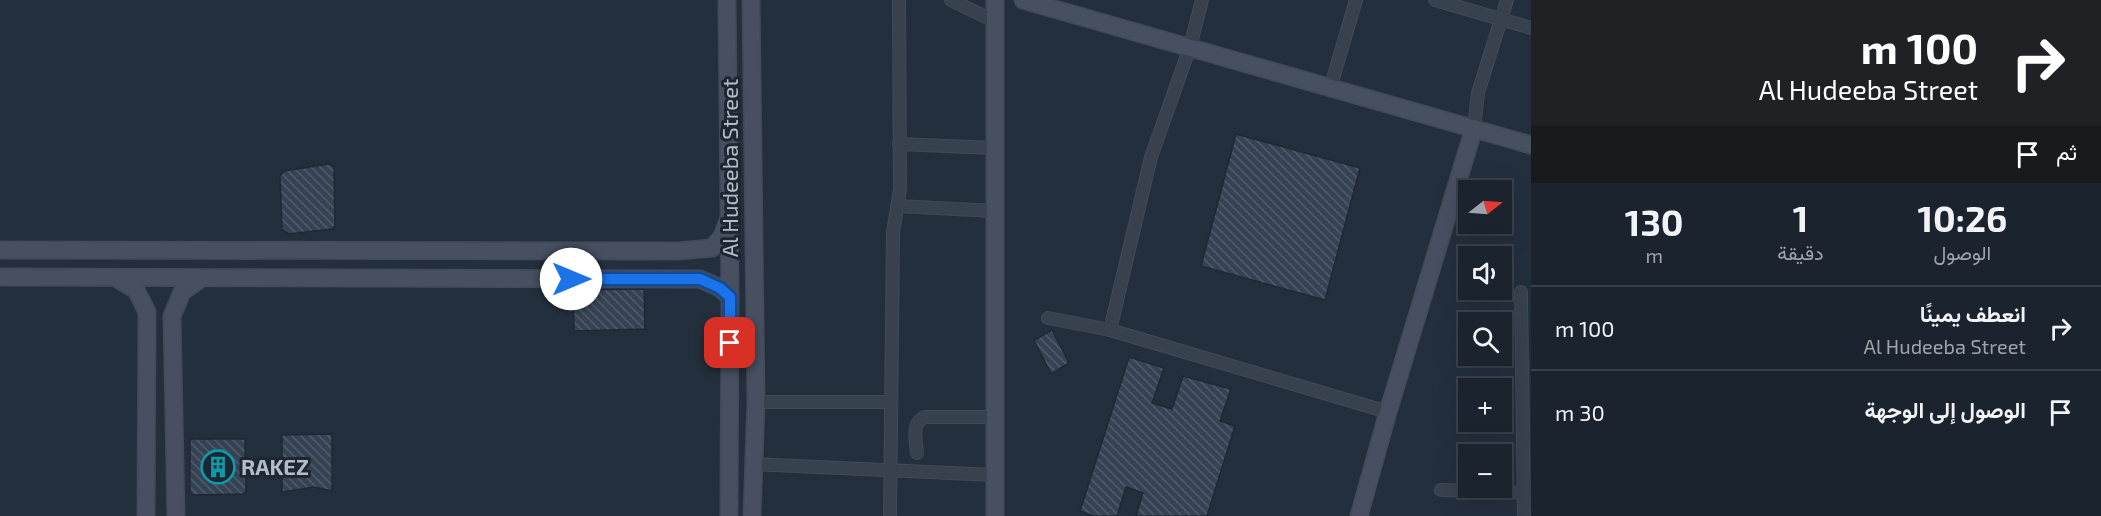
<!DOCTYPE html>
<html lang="ar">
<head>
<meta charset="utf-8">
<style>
	:root { --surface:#1b232e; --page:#242b36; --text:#f1f3f6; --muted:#a0a4aa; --line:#39404a }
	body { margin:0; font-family:"Exo 2",Vazirmatn,sans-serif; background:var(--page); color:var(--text); direction:rtl; height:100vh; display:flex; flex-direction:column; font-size:22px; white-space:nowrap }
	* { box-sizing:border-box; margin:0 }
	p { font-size:20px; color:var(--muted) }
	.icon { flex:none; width:33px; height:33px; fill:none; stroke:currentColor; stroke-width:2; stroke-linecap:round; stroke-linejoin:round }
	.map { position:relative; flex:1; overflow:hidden; direction:ltr }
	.details { display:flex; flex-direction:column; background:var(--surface); width:570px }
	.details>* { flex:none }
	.guide { background:#202124; color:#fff; overflow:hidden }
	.needle { width:39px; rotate:73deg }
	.buttons { position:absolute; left:1458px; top:180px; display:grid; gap:12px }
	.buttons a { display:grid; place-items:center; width:54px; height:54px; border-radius:0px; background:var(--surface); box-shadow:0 6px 24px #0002,0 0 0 2px var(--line); font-size:30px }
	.pin { position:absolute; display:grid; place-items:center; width:51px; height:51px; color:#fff; margin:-26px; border-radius:12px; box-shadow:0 3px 9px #0006 }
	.me { position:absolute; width:66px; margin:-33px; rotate:90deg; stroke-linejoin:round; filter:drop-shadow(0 0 4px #0008) }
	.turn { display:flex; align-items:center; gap:21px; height:126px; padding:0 24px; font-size:27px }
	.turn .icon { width:78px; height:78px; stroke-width:2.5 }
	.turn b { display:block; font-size:42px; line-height:51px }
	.then { display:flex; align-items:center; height:57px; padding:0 24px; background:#0003; gap:12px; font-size:22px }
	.eta { display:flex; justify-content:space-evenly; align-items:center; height:102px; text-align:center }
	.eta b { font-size:36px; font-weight:700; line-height:42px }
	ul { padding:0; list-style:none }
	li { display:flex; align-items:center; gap:18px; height:84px; padding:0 24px; border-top:2px solid var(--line) }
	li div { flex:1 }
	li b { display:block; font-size:22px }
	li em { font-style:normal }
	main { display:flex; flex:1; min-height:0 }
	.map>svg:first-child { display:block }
	.building { fill:url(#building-back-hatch); stroke:#1f2835; stroke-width:1.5 }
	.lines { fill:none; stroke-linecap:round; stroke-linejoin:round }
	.street-casing { stroke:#414a57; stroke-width:14 }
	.secondary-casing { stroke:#414a57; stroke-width:19 }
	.street { stroke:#38414e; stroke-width:12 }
	.secondary { stroke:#465061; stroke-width:16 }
	.route-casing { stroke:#114b97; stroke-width:15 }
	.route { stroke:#1a73e8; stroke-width:10 }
	.labels { text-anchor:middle; stroke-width:6; stroke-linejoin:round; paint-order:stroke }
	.street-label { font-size:22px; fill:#b4bcc9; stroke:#1d2633 }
	.poi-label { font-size:22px; font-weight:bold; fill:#b4bcc9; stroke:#1d2633; text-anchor:start }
</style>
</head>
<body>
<main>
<section class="details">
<div class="guide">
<div class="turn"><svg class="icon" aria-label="right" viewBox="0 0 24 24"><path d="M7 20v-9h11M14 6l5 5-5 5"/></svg><div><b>100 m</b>Al Hudeeba Street</div></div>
<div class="then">ثم<svg class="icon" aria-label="arrive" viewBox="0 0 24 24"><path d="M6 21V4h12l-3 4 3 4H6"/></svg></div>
</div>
<div class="eta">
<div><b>10:26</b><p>الوصول</p></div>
<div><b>1</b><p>دقيقة</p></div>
<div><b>130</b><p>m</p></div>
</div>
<ul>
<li><svg class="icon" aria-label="right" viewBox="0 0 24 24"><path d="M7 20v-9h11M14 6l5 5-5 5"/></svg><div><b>انعطف يمينًا</b><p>Al Hudeeba Street</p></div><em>100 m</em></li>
<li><svg class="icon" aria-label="arrive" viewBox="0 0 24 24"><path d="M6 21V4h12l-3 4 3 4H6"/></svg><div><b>الوصول إلى الوجهة</b></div><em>30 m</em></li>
</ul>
</section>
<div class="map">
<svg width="1531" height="516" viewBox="0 0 1531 516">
	<defs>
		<pattern id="building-back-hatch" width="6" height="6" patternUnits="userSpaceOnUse" patternTransform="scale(1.5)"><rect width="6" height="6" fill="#364354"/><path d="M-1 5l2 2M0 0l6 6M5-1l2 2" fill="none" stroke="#515c6b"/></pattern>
	</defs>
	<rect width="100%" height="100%" fill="#242f3e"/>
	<g class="building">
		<path d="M1236 134 1360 168 1325 300 1201 266Z"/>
		<path d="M329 164 334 167 335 226 332 229 289 234 282 229 280 176 284 171Z"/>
		<path d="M644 289 645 329 574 331 573 290Z"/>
		<path d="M1052 330 1069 363 1051 374 1034 340Z"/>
		<path d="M1129 357 1164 368 1152 403 1172 409 1183 376 1231 389 1220 421 1235 426 1207 516H1136L1143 493 1126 487 1117 516H1094L1080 511Z"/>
		<path d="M332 434V491L314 487 282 492V435Z"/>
		<path d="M190 439H245L246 492 243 494 193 495 190 492Z"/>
	</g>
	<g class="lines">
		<g class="street-casing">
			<g id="street">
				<path d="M951 0 996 22"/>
				<path d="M1435 0 1531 28"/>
				<path d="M1330 89 1356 0"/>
				<path d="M1474 128 1478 93 1507 0"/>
				<path d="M899 144 994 148"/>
				<path d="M897 206 994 211"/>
				<path d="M1521 292 1524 516"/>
				<path d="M1048 318 1110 330 1388 412"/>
				<path d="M1110 330 1151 157 1190 47 1202 0"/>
				<path d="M756 402H890"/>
				<path d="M917 453C916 440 911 422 925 417H995"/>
				<path d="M751 464 995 475"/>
				<path d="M1441 490 1531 493"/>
				<path d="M890 516 893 233 900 189 899 0"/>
			</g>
		</g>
		<g class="secondary-casing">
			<g id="secondary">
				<path d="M727 0 730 297 729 516"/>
				<path d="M751 0 756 402 752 516"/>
				<path d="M1023 0 1531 145"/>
				<path d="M0 250 678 251 712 248 722 237 729 218"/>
				<path d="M0 277 700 279 720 288 730 297"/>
				<path d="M116 278 136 290 147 312 146 516"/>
				<path d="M176 516 172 316 182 292 202 278"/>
				<path d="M995 516V0"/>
				<path d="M1359 516 1388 412 1474 128"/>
			</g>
		</g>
		<use href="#street" class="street"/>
		<use href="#secondary" class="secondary"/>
	</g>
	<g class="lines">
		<g class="route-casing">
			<path id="route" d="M571 279H700L720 288 730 297V343"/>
		</g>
		<use href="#route" class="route"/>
	</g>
	<defs>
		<g id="building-ring" transform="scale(1.725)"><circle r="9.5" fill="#1d2633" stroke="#0f9aa8" stroke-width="1.5"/><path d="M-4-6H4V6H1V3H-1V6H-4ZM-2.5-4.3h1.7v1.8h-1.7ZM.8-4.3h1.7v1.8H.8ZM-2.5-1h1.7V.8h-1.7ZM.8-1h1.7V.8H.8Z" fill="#0f9aa8"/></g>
	</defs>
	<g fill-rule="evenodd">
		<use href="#building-ring" x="218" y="467"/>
	</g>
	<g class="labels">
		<g class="street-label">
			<text transform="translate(730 168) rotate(-90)" y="8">Al Hudeeba Street</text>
		</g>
		<g class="poi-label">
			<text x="241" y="475">RAKEZ</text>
		</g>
	</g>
</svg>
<div class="buttons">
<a><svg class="needle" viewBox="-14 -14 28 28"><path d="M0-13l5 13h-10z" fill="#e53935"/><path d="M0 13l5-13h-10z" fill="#a0a4aa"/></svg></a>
<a><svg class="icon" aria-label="sound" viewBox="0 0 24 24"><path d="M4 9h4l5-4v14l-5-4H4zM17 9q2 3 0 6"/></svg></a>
<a><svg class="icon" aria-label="search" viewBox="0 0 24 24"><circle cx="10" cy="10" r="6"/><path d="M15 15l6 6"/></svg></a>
<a>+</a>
<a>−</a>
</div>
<div class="pin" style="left:730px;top:343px;background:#d93025"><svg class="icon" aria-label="arrive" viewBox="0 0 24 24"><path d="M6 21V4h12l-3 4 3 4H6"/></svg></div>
<svg class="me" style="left:571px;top:279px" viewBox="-20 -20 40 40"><circle r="19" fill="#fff"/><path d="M0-13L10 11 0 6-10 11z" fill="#1a73e8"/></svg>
</div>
</main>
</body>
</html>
